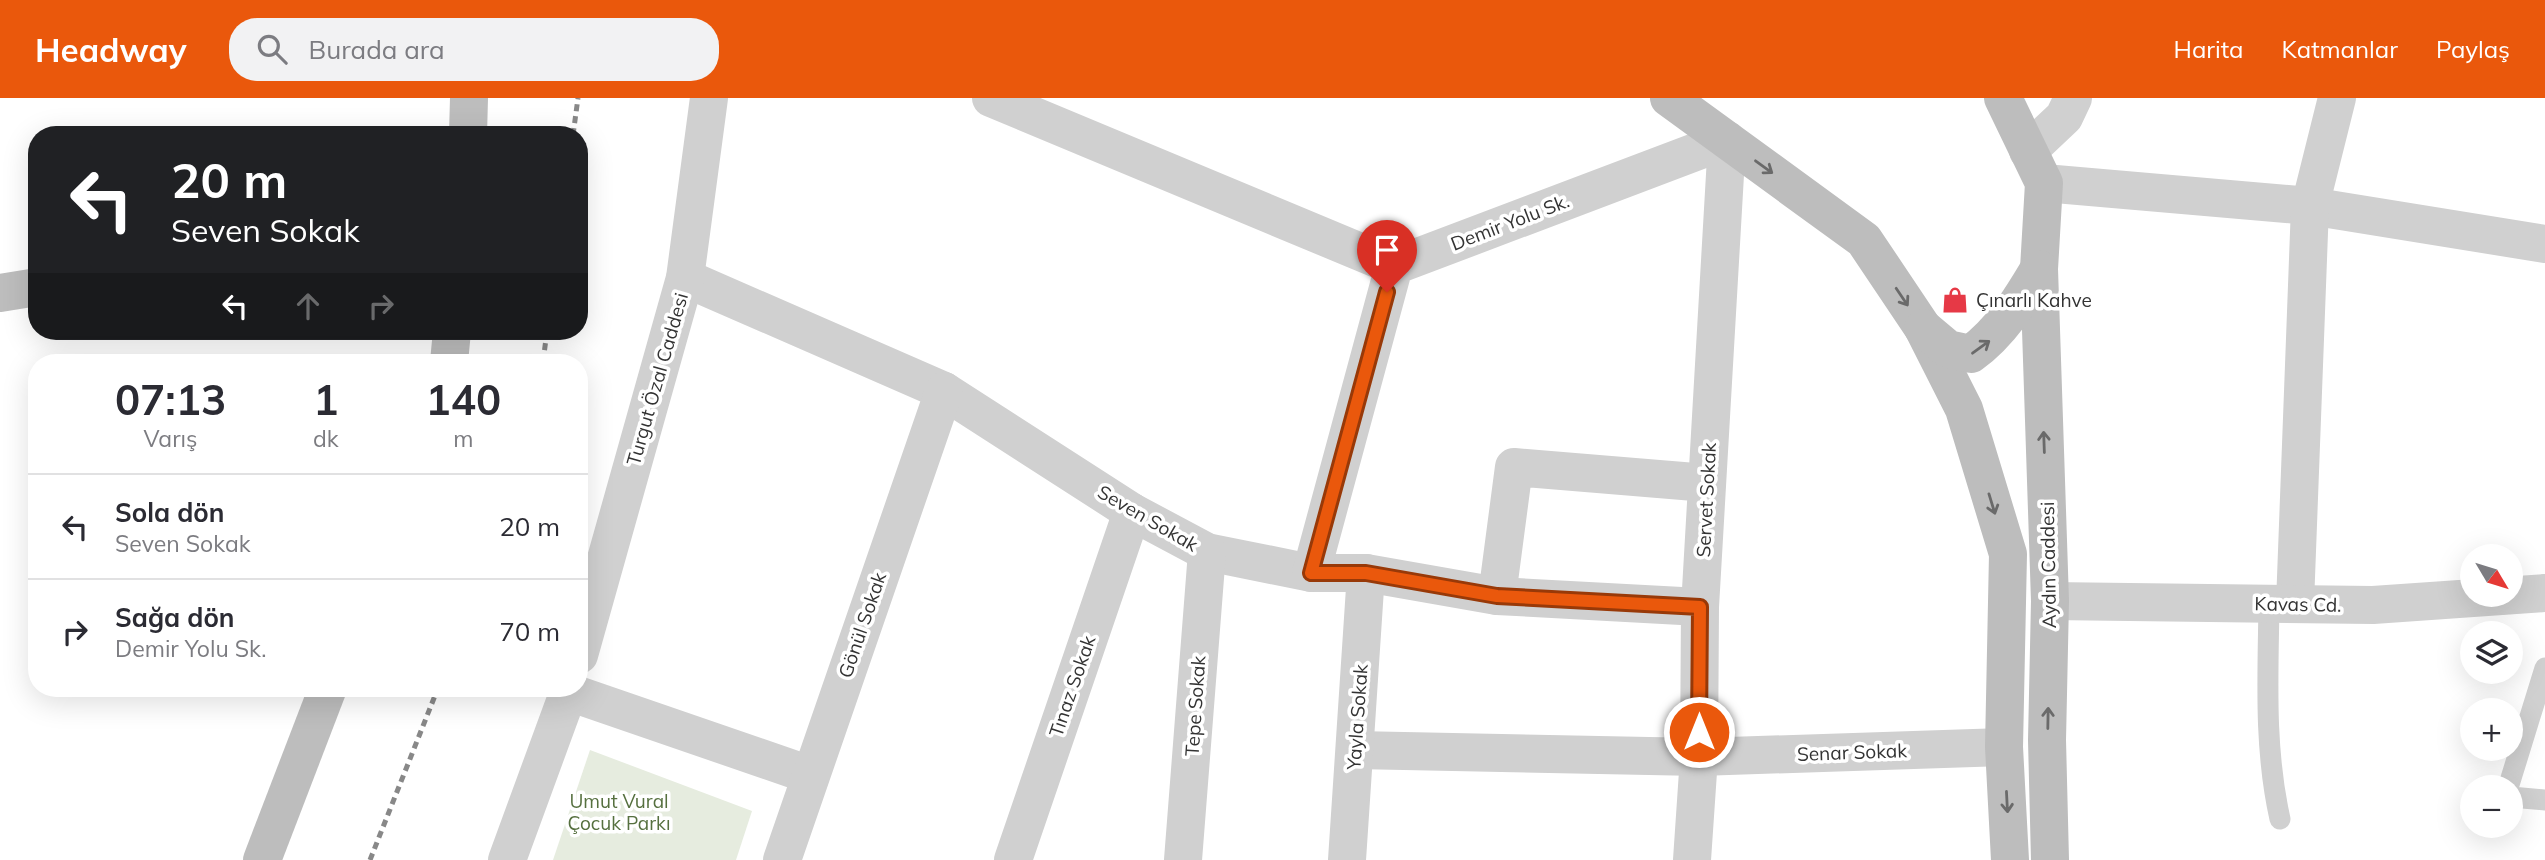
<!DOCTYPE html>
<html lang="tr">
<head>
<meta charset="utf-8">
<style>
	:root { --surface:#fff; --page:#f2f2f3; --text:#2b2b33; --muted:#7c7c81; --line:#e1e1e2; --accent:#ea580c }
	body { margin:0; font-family:Mulish,sans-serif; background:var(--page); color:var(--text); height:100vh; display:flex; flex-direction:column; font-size:26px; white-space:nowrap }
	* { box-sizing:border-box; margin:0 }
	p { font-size:23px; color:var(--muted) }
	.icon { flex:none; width:38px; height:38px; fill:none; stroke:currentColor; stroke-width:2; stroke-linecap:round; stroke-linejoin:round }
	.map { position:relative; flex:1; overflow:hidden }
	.panel { position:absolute; left:28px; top:256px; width:560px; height:343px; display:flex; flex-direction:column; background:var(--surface); border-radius:28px; box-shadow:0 7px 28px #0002 }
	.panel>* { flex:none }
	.hud { position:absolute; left:28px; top:28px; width:560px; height:214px; border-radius:28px; box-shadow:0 7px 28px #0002; background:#202124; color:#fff; overflow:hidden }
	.needle { width:46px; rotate:128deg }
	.fabs { position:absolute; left:2460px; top:446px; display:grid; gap:14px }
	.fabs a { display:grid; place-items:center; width:63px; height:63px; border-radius:50%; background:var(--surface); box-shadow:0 7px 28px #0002; font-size:35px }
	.pin { position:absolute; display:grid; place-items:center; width:60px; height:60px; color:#fff; margin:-72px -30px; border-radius:50% 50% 50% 0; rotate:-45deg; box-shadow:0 0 7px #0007 }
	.pin .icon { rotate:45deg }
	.me { position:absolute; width:77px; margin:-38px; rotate:0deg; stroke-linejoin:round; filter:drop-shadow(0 0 5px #0008) }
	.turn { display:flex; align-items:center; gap:24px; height:147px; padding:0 28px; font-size:32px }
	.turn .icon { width:91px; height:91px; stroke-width:2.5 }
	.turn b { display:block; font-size:49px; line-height:60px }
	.lanes { display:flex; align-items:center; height:66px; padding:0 28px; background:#0003; justify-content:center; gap:35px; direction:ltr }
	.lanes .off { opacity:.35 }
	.eta { display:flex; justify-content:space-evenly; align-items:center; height:119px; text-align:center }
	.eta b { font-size:42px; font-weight:700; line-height:49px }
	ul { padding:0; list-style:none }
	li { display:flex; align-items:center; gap:21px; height:105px; padding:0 28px; border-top:2px solid var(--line) }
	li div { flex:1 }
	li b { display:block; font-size:26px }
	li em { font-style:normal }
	header { display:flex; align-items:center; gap:42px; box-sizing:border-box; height:98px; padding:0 35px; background:var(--accent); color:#fff }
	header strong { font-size:33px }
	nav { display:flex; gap:38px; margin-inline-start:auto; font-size:24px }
	.search { width:490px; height:63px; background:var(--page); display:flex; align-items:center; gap:18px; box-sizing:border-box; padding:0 24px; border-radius:28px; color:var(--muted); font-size:26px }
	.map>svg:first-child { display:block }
	.green { fill:#e6ecdf }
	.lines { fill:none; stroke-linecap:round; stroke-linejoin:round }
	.service { stroke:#d0d0d0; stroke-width:21 }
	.minor { stroke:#d0d0d0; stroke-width:38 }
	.tertiary { stroke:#d0d0d0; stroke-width:38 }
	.secondary { stroke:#bdbdbd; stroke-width:38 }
	.rail { stroke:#888; stroke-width:5; stroke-dasharray:7 5; stroke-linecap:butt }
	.oneway { stroke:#6a6a6a }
	.route-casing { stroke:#983908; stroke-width:18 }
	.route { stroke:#ea580c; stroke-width:12 }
	.labels { text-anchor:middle; stroke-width:7; stroke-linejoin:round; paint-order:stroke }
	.street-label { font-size:19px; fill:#333; stroke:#fff }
	.poi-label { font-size:19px; fill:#333; stroke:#fff; text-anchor:start }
	.park-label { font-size:19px; fill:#56703f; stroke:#fff }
</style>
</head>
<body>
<header>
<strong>Headway</strong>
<div class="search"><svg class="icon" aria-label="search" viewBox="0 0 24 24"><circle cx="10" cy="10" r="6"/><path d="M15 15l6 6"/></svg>Burada ara</div>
<nav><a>Harita</a><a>Katmanlar</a><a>Paylaş</a></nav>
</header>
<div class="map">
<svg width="2545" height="762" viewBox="0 0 2545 762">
	<rect width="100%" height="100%" fill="#fff"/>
	<path class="green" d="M590 652 752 713 736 762H553Z"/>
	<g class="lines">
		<g class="service">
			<path d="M2269 506C2268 578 2264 650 2280 721"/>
			<path d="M2508 690 2545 570"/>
			<path d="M2511 699 2545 702"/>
		</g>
		<g class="minor">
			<path d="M991 0 1394 168"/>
			<path d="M2028 53 2064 19 2073 0"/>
			<path d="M2044 85 2310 108 2545 146"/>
			<path d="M685 180 944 293 1132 414 1207 454 1311 475H1366L1497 498 1700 509"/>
			<path d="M1311 475 1394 168 1727 42 1700 509 1699 659 1692 762"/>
			<path d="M1497 498 1514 369 1707 385"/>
			<path d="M2295 506 2310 108 2337 0"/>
			<path d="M569 594 810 677"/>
			<path d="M1355 652 1699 659 2004 649"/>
			<path d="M782 762 944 293"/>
			<path d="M1013 762 1132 414"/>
			<path d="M1183 762 1207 454"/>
			<path d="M1347 762 1366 475"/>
		</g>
		<g class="tertiary">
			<path d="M2050 503 2373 507 2545 495"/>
			<path d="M579 557 685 180 709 0"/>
			<path d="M507 762 570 590"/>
		</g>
		<g class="secondary">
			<path d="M1669 0 1864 142 1923 230 1964 311 2008 456 2004 649 2010 762"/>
			<path d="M2003 0 2044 85 2039 171 2050 503 2047 642 2050 762"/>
			<path d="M468 37 469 0"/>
			<path d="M0 195 37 189"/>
			<path d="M1923 230 1948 251 1971 256C2001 234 2020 203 2039 171"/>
			<path d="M449 264 452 233"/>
			<path d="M262 762 328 590"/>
		</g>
		<g class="rail">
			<path d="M573 37 578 0"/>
			<path d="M543 264 547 233"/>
			<path d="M370 762 438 590"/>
		</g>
	</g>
	<defs><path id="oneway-shaft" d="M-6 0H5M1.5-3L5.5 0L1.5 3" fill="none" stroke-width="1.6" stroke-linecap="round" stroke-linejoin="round" transform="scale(1.75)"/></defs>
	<g class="oneway">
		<use href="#oneway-shaft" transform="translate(1764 69) rotate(36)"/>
		<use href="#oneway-shaft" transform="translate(1902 199) rotate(56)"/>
		<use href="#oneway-shaft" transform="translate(1981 249) rotate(-36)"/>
		<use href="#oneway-shaft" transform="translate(2044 344) rotate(-92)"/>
		<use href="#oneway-shaft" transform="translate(1992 406) rotate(73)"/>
		<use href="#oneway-shaft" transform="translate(2048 620) rotate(-89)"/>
		<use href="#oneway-shaft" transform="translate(2007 704) rotate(87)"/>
	</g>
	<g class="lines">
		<g class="route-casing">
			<path id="route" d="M1387 194 1311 475H1366L1497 498 1700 509 1699 634"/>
		</g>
		<use href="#route" class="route"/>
	</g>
	<defs>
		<g id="shop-bare" transform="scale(2.1)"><path d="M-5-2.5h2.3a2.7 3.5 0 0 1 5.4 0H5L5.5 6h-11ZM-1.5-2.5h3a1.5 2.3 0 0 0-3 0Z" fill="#e63946" stroke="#fff" stroke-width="2.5" paint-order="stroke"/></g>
	</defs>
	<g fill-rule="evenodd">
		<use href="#shop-bare" x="1955" y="202"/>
	</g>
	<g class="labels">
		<g class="street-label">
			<text transform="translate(1510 124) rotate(-21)" y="7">Demir Yolu Sk.</text>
			<text transform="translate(657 281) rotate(-74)" y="7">Turgut Özal Caddesi</text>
			<text transform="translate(1706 402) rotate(-87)" y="7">Servet Sokak</text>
			<text transform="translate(1148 420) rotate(30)" y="7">Seven Sokak</text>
			<text transform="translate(2048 467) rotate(-91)" y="7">Aydın Caddesi</text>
			<text transform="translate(2298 506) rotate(1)" y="7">Kavas Cd.</text>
			<text transform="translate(862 527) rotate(-71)" y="7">Gönül Sokak</text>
			<text transform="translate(1072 588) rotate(-71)" y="7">Tınaz Sokak</text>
			<text transform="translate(1195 608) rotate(-86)" y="7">Tepe Sokak</text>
			<text transform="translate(1357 619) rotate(-86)" y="7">Yayla Sokak</text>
			<text transform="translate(1852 654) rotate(-2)" y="7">Senar Sokak</text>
		</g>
		<g class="poi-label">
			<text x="1976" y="209">Çınarlı Kahve</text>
		</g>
		<g class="park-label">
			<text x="619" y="710">Umut Vural<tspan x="619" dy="22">Çocuk Parkı</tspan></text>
		</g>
	</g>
</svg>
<div class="fabs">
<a><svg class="needle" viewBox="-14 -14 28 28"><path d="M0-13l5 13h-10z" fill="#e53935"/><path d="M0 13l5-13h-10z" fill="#7c7c81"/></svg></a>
<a><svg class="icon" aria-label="layers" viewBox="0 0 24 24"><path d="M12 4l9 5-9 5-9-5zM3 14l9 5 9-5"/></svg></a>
<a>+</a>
<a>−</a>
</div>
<div class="pin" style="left:1387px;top:194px;background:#d93025"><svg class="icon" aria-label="arrive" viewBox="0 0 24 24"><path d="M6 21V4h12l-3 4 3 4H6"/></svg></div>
<svg class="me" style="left:1699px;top:634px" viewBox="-20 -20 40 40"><circle r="17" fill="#ea580c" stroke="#fff" stroke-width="3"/><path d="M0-11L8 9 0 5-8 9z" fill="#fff"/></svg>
<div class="hud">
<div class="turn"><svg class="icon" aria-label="left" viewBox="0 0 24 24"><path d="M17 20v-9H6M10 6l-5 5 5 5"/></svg><div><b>20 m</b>Seven Sokak</div></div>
<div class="lanes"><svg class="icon" aria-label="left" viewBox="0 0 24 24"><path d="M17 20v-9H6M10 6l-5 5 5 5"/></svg><svg class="icon off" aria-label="ahead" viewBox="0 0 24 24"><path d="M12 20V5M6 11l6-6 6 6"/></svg><svg class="icon off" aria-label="right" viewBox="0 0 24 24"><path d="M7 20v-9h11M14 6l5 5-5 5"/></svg></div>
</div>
<section class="panel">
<div class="eta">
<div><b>07:13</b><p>Varış</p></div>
<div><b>1</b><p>dk</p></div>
<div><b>140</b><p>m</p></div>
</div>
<ul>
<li><svg class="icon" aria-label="left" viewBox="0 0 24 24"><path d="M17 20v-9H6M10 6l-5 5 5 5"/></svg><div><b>Sola dön</b><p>Seven Sokak</p></div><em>20 m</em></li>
<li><svg class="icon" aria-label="right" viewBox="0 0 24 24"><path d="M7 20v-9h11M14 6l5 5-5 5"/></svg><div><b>Sağa dön</b><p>Demir Yolu Sk.</p></div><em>70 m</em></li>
</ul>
</section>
</div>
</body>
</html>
